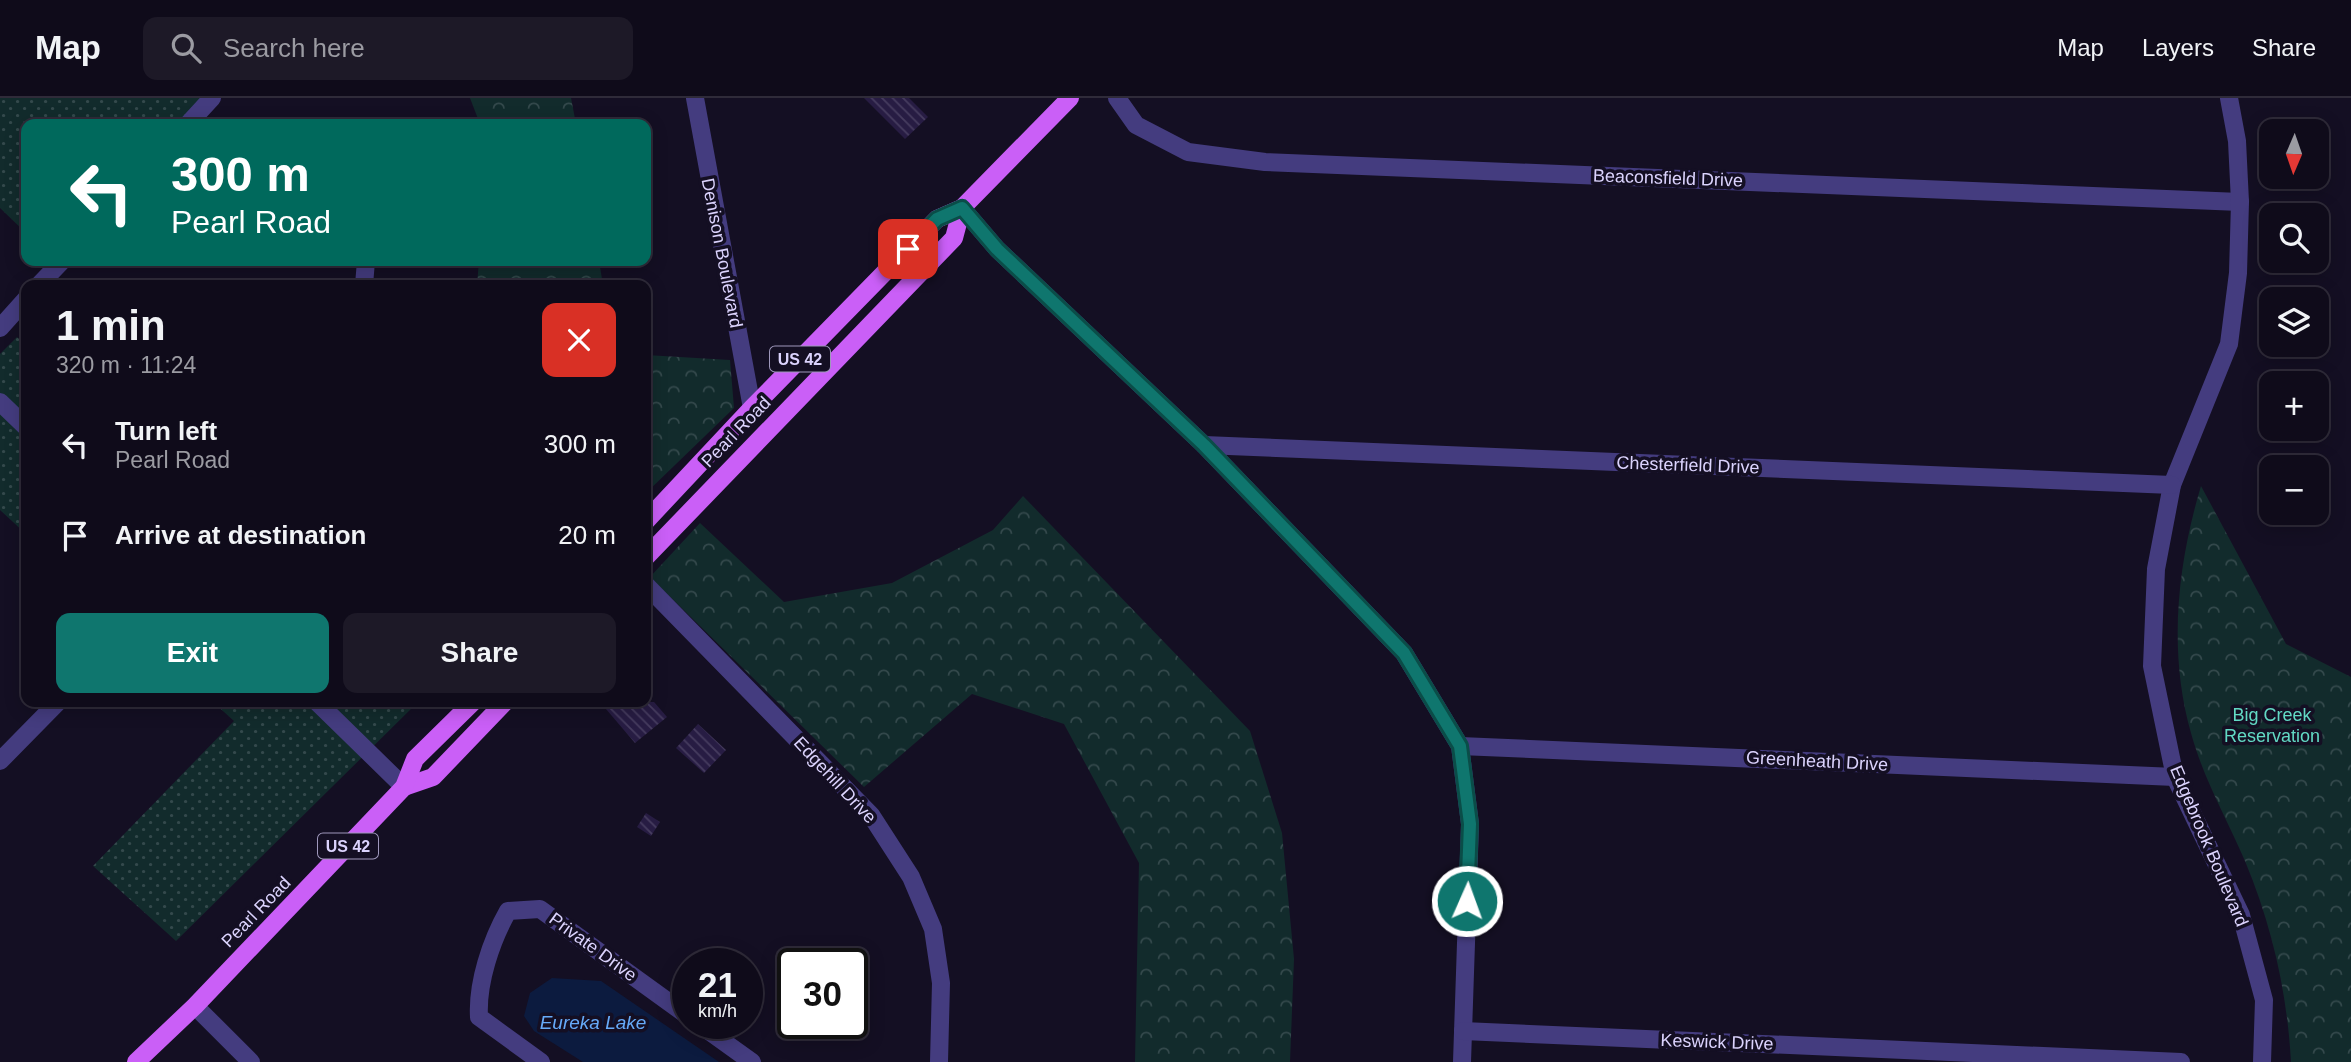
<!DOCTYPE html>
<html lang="en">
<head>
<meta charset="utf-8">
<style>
	:root { --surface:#0f0b1a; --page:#1d1927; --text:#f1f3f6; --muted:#9b9ba2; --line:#2f2b39; --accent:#0f766e }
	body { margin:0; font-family:Arial,sans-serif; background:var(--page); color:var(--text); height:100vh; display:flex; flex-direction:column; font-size:26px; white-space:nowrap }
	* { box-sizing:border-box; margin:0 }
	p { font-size:23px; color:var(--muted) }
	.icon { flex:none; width:38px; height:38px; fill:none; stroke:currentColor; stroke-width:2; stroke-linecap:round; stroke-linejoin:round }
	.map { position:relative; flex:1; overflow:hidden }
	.details { position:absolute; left:21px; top:182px; width:630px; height:427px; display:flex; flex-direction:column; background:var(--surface); border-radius:14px; box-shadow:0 4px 18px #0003,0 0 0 2px var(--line) }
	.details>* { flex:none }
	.top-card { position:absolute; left:21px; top:21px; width:630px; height:147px; border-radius:14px; box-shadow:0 4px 18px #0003,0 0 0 2px var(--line); background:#00695c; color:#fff; overflow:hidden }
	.needle { width:46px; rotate:182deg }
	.buttons { position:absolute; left:2259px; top:21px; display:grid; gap:14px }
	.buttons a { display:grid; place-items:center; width:70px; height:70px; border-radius:14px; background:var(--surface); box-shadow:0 4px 18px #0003,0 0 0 2px var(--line); font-size:35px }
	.speed { position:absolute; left:672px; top:850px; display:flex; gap:14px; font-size:35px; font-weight:700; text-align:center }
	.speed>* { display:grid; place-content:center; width:91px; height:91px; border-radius:50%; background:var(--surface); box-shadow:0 4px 18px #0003,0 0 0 2px var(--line); line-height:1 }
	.speed small { font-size:18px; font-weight:400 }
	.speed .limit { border:4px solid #111; border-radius:10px; background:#fff; color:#111 }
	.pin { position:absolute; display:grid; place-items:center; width:60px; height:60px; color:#fff; margin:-30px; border-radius:14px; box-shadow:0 4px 10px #0006 }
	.me { position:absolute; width:77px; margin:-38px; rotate:2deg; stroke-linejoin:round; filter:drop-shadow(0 0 5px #0008) }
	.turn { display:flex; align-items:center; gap:24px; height:147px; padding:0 35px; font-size:32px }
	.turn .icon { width:91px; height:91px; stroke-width:2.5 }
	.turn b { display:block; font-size:49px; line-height:60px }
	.round { display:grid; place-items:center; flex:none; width:74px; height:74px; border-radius:14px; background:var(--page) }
	.head { display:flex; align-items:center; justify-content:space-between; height:119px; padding:0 35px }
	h1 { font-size:42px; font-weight:700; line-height:52px }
	.action { display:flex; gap:14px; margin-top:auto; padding:14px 35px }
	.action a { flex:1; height:80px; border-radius:14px; background:var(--accent); color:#fff; font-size:28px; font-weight:700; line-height:80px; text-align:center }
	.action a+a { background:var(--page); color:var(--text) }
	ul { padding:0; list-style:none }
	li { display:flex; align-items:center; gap:21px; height:91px; padding:0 35px }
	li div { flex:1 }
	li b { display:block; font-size:26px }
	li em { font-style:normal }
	header { display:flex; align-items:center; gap:42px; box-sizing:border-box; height:98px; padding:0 35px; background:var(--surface); border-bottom:2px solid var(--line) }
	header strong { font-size:33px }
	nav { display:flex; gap:38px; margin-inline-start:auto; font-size:24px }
	.search { width:490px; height:63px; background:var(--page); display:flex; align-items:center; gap:18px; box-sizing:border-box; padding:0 24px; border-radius:14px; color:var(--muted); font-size:26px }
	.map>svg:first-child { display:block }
	.green { fill:url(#green-dots) }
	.forest { fill:url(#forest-crowns) }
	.water { fill:#0c1b3f }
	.building { fill:url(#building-back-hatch) }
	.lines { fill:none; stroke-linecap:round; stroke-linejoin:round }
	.minor { stroke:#443c7f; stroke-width:18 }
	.primary { stroke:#ca5ff7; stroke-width:18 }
	.route-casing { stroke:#0a4d48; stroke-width:18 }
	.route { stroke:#0f766e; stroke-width:12 }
	.labels { text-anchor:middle; stroke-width:7; stroke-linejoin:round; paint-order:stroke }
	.shield { fill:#140f23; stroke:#9f98bc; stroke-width:2 }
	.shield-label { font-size:16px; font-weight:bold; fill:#dbd3fd }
	.street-label { font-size:18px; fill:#dbd3fd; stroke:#140f23 }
	.park-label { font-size:18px; fill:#62d9c4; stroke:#140f23 }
	.water-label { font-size:19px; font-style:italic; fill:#66aaf8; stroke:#140f23 }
</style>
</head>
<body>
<header>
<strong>Map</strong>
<div class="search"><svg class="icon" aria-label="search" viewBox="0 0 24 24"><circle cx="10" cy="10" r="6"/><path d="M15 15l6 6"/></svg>Search here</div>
<nav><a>Map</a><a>Layers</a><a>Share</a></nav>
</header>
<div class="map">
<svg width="2351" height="964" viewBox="0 0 2351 964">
	<defs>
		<pattern id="green-dots" width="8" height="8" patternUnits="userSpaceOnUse" patternTransform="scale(1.75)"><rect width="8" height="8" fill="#122b2c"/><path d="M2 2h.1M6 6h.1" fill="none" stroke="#34494c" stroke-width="1.8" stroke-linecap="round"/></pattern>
		<pattern id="forest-crowns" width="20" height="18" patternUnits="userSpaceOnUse" patternTransform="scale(1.75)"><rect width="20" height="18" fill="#122b2c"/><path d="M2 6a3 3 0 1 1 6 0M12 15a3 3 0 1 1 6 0" fill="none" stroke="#34494c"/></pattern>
		<pattern id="building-back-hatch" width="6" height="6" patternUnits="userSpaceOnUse" patternTransform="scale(1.75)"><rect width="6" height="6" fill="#271c43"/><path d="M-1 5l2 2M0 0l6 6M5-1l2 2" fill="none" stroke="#463c5f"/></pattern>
	</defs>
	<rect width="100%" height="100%" fill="#140f23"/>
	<g class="green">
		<path d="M0 0H216L188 26H26V135L0 110Z"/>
		<path d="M17 239 26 247V436L0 412V256Z"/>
		<path d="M213 604H410L414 608 176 843 93 768 234 623Z"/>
	</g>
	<g class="forest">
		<path d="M470 0H571L576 26H480Z"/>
		<path d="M479 163H599L603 187H477Z"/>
		<path d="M646 257 730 262 734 310 646 395Z"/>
		<path d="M2201 388 2286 546 2351 579V964H2291C2287 893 2272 828 2245 763 2226 719 2204 682 2191 635 2168 554 2177 468 2201 388Z"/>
		<path d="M1023 398 1250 633 1282 735 1294 861 1290 964H1135L1139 765 1064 626 972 596 864 689 650 479 700 425 784 504 892 485 993 432Z"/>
	</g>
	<path class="water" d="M552 880 601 883 719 964H583L534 933 524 918 530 895Z"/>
	<g class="building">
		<path d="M864 0H909L928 19 905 41Z"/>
		<path d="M600 604H654L667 619 635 645Z"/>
		<path d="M698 626 726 652 704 675 676 650Z"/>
		<path d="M646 715 660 724 651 738 637 729Z"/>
	</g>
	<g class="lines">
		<g class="minor">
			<path d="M695 0 752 310"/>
			<path d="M1117 0 1136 27 1188 54 1265 64 2240 104"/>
			<path d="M2229 0 2237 43 2240 104 2238 175 2229 246 2172 387 2156 471 2152 568 2175 679 2241 817 2264 902 2262 964"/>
			<path d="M188 26 212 0"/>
			<path d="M962 110 997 151 1204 347 1404 555 1460 648 1470 726 1462 964"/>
			<path d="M39 187 62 163"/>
			<path d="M364 187 366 163"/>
			<path d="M0 230 26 201"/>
			<path d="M0 304 26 329"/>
			<path d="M1204 347 2172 387"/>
			<path d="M646 487 871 717 911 779 933 831 941 885 939 964"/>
			<path d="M317 604 404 689"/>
			<path d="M1460 648 2175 679"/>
			<path d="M0 663 58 604"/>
			<path d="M195 908 251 964"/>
			<path d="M699 926 752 964"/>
			<path d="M1463 933 2181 964"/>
			<path d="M541 964 479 919C477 885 491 843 508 813L540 811 688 918"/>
		</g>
		<g class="primary">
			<path d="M646 423 752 310 937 121 962 110 1070 0"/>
			<path d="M646 459 954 140 962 110"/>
			<path d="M404 689 433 679 505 604"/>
			<path d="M136 964 195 908 404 689 415 661 473 604"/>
		</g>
	</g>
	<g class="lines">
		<g class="route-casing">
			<path id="route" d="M908 151 937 121 962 110 997 151 1204 347 1404 555 1460 648 1470 726 1467 803"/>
		</g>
		<use href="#route" class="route"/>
	</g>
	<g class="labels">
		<g class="shield">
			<rect x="770" y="248.5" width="60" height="25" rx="5"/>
			<rect x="318" y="735.5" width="60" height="25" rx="5"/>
		</g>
		<g class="shield-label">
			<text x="800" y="267">US 42</text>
			<text x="348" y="754">US 42</text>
		</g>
		<g class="street-label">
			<text transform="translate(1668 80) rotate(2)" y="6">Beaconsfield Drive</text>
			<text transform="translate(722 155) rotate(79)" y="6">Denison Boulevard</text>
			<text transform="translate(736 334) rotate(-46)" y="6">Pearl Road</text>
			<text transform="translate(1688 367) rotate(2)" y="6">Chesterfield Drive</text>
			<text transform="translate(1817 663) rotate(3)" y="6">Greenheath Drive</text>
			<text transform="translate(835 682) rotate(47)" y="6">Edgehill Drive</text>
			<text transform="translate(2209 748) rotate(67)" y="6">Edgebrook Boulevard</text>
			<text transform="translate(256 814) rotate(-46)" y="6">Pearl Road</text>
			<text transform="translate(593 849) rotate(36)" y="6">Private Drive</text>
			<text transform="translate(1717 944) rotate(2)" y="6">Keswick Drive</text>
		</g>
		<g class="park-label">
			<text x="2272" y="623">Big Creek<tspan x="2272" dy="21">Reservation</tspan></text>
		</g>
		<g class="water-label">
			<text x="593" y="931">Eureka Lake</text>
		</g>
	</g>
</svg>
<div class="buttons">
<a><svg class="needle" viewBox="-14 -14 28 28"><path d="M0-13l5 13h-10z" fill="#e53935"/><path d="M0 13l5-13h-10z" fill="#9b9ba2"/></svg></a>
<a><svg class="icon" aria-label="search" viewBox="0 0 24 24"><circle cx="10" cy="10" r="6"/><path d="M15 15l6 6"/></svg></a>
<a><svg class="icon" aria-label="layers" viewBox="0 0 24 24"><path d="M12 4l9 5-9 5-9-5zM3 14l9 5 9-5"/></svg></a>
<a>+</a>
<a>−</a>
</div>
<div class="speed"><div>21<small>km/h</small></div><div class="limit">30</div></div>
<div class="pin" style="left:908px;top:151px;background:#d93025"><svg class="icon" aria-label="arrive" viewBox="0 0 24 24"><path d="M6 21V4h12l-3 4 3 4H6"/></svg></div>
<svg class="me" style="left:1467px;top:803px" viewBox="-20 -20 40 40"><circle r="17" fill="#0f766e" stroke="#fff" stroke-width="3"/><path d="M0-11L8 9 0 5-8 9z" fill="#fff"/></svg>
<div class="top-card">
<div class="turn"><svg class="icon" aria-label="left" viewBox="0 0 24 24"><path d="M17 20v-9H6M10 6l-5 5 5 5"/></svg><div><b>300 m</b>Pearl Road</div></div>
</div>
<section class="details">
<div class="head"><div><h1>1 min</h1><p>320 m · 11:24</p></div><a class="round" style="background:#d93025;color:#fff"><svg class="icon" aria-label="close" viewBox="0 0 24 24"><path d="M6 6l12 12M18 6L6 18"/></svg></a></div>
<ul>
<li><svg class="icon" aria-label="left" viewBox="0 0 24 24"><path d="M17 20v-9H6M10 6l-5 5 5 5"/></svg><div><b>Turn left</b><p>Pearl Road</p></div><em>300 m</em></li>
<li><svg class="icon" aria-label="arrive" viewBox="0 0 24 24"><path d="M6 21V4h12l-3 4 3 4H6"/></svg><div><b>Arrive at destination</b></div><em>20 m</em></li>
</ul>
<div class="action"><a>Exit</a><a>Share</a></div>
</section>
</div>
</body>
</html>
